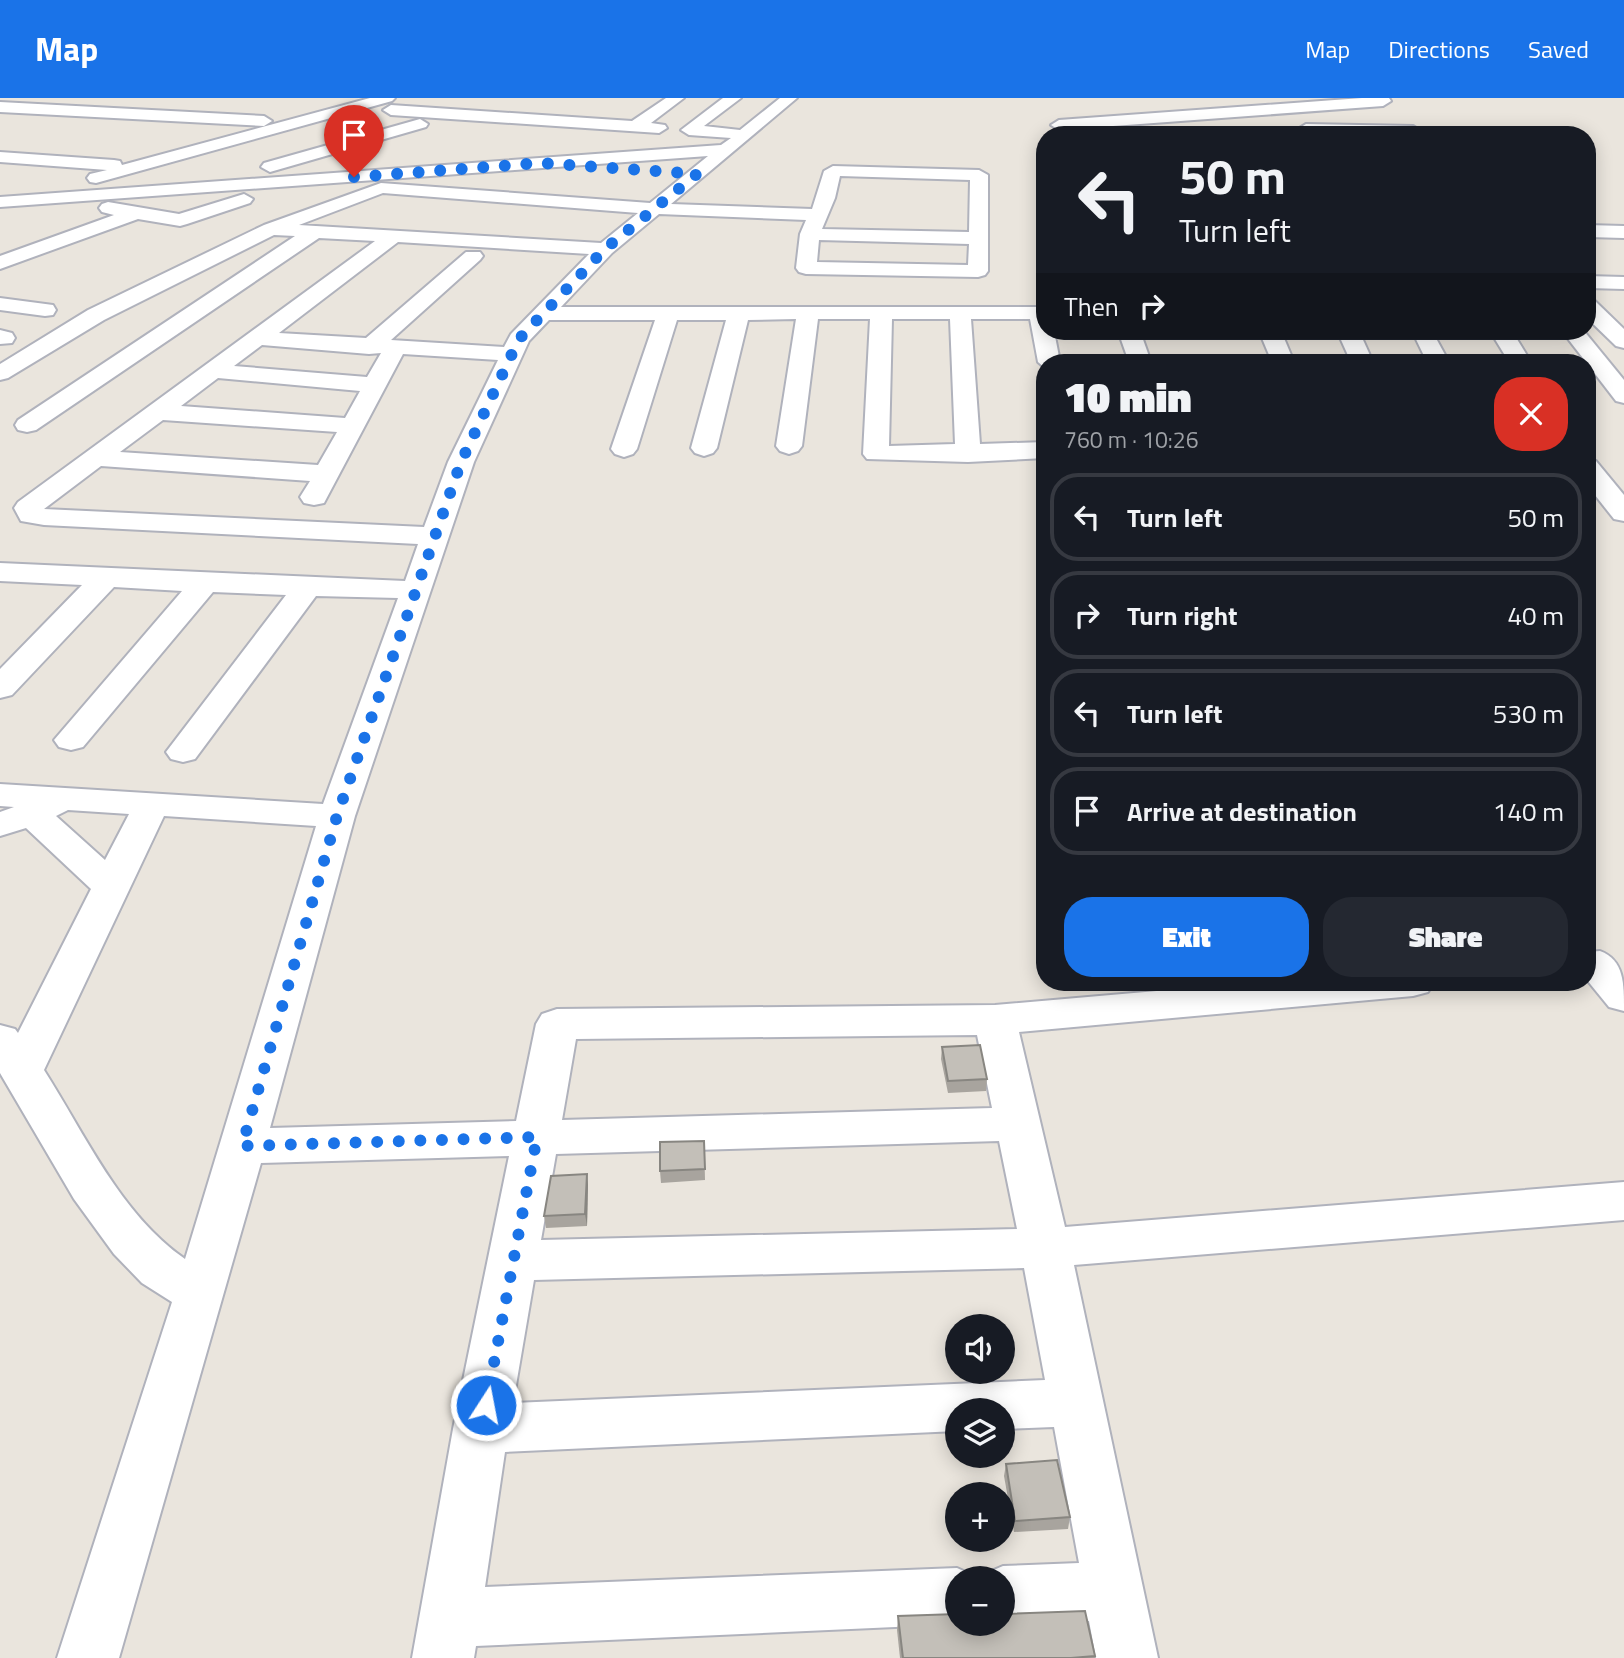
<!DOCTYPE html>
<html lang="en">
<head>
<meta charset="utf-8">
<style>
	:root { --surface:#171b24; --page:#242831; --text:#f1f3f6; --muted:#9ea1a6; --line:#363941; --accent:#1a73e8 }
	body { margin:0; font-family:"Titillium Web",sans-serif; background:var(--page); color:var(--text); height:100vh; display:flex; flex-direction:column; font-size:26px; white-space:nowrap }
	* { box-sizing:border-box; margin:0 }
	p { font-size:23px; color:var(--muted) }
	.icon { flex:none; width:38px; height:38px; fill:none; stroke:currentColor; stroke-width:2; stroke-linecap:round; stroke-linejoin:round }
	.map { position:relative; flex:1; overflow:hidden }
	.side { position:absolute; left:1036px; top:256px; width:560px; height:637px; display:flex; flex-direction:column; background:var(--surface); border-radius:28px; box-shadow:0 4px 18px #0003 }
	.side>* { flex:none }
	.guide { position:absolute; left:1036px; top:28px; width:560px; height:214px; border-radius:28px; box-shadow:0 4px 18px #0003; background:#171b24; color:var(--text); overflow:hidden }
	.tools { position:absolute; left:945px; top:1216px; display:grid; gap:14px }
	.tools a { display:grid; place-items:center; width:70px; height:70px; border-radius:50%; background:var(--surface); box-shadow:0 4px 18px #0003; font-size:35px }
	.pin { position:absolute; display:grid; place-items:center; width:60px; height:60px; color:#fff; margin:-72px -30px; border-radius:50% 50% 50% 0; rotate:-45deg; box-shadow:0 0 7px #0007 }
	.pin .icon { rotate:45deg }
	.me { position:absolute; width:77px; margin:-38px; rotate:11deg; stroke-linejoin:round; filter:drop-shadow(0 0 5px #0008) }
	.turn { display:flex; align-items:center; gap:24px; height:147px; padding:0 28px; font-size:32px }
	.turn .icon { width:91px; height:91px; stroke-width:2.5 }
	.turn b { display:block; font-size:49px; line-height:60px }
	.then { display:flex; align-items:center; height:66px; padding:0 28px; background:#0003; gap:14px; font-size:26px }
	.round { display:grid; place-items:center; flex:none; width:74px; height:74px; border-radius:28px; background:var(--page) }
	.summary { display:flex; align-items:center; justify-content:space-between; height:119px; padding:0 28px }
	h1 { font-size:42px; font-weight:800; line-height:52px }
	.action { display:flex; gap:14px; margin-top:auto; padding:14px 28px }
	.action a { flex:1; height:80px; border-radius:28px; background:var(--accent); color:#fff; font-size:28px; font-weight:800; line-height:80px; text-align:center }
	.action a+a { background:var(--page); color:var(--text) }
	ul { padding:0; list-style:none }
	li { display:flex; align-items:center; gap:21px; height:88px; margin:0 14px 10px; padding:0 14px; border:4px solid var(--line); border-radius:28px }
	li div { flex:1 }
	li b { display:block; font-size:26px }
	li em { font-style:normal }
	header { display:flex; align-items:center; gap:42px; box-sizing:border-box; height:98px; padding:0 35px; background:var(--accent); color:#fff }
	header strong { font-size:33px }
	nav { display:flex; gap:38px; margin-inline-start:auto; font-size:24px }
	.map>svg:first-child { display:block }
	.lines { fill:none; stroke-linecap:round; stroke-linejoin:round }
	.minor-casing { stroke:#b0b2bc; stroke-width:4 }
	.minor { fill:#fff; fill-rule:evenodd }
	.wall { fill:#a8a49e }
	.shaded-wall { fill:#888681 }
	.building { fill:#c3bfb8; stroke:#888681; stroke-width:2 }
	.route { stroke:#1a73e8; stroke-width:12; stroke-dasharray:0 21.6 }
</style>
</head>
<body>
<header>
<strong>Map</strong>
<nav><a>Map</a><a>Directions</a><a>Saved</a></nav>
</header>
<div class="map">
<svg width="1624" height="1560" viewBox="0 0 1624 1560">
	<rect width="100%" height="100%" fill="#eae5dd"/>
	<g class="lines">
		<g class="minor-casing">
			<g id="minor">
				<path d="M370 0H395L392 3 96 85 90 84 87 80 90 76 107 72 0 64V54L114 62 120 63 122 67Z"/>
				<path d="M666 0H684L651 25 665 27 667 30 659 35 391 17 383 12 391 7 632 23Z"/>
				<path d="M723 0H741L704 28 740 32 780 0H797L671 106 812 111 824 73 833 68 979 72 988 77V173L985 177 978 179 806 176 799 174 796 170 800 136 806 122 659 116 612 155 561 209H1045V233H1054L1060 264H1045V270L1038 264 1030 221H971L980 346 1045 344V360L968 364 867 361 863 356 870 221H818L802 348 798 353 789 356 780 353 776 348 796 221 748 222 717 350 713 355 704 358 695 355 691 350 726 222H677L637 351 633 356 624 359 615 356 611 351 655 222H549L529 243 474 364 355 718 270 1030 516 1023 536 926 542 916 557 911 995 907 1260 884H1434L1428 894 1413 898 1019 934 1065 1129 1624 1084V1122L1074 1167 1158 1560H1096L1089 1523 1003 1526V1480H980L982 1477 1003 1468 1079 1465 1054 1329 1003 1331V1312H957V1333L505 1354 485 1489 957 1470 979 1480H957V1526H962L476 1548 474 1560H412L453 1331 509 1058 261 1065 119 1560H57L172 1204 142 1185 114 1156 74 1101 0 975V927L15 931 18 935 91 791 26 730 0 738V714L14 709 0 708V686L323 706 398 500 316 498 195 661 183 664 171 661 166 654 286 497 213 494 83 649 71 652 59 649 54 642 182 493 114 489 12 597 0 600V571L82 487 0 483V465L405 483 418 446 44 427 21 423 14 410 18 404 375 143 319 140 36 332 27 334 18 332 15 327 18 322 295 138 274 137 104 222 8 280 0 282V266L88 212 264 127 381 85 650 105 708 58 0 109V99L721 47 731 40 689 37 681 32ZM840 78 970 82 969 134 822 131 835 100ZM383 95 638 115 601 145 299 127ZM819 142 969 146 968 167 817 164ZM398 144 589 156 511 236 504 249 391 242 480 162 483 158 480 154H466L366 240 279 235ZM892 221H950L955 346 889 348ZM262 247 369 256 381 255 367 279 234 268ZM403 256 498 262 448 364 424 429 44 411 101 368 310 383 300 399 304 405 314 407 324 405ZM218 280 360 293 345 320 181 308ZM163 322 337 334 318 367 120 354ZM68 712 129 716 105 762 56 718ZM164 718 316 728 185 1161C120 1116 85 1036 44 972ZM977 937 992 1010 562 1022 576 941ZM999 1043 1017 1131 541 1142 556 1056ZM1024 1170 1045 1282 513 1305 534 1182Z"/>
				<path d="M1362 0H1389L1391 3 1383 8 1059 32 1051 27 1059 22Z"/>
				<path d="M0 4 264 18 272 23 264 28 0 14Z"/>
				<path d="M420 21 428 26 426 29 270 74 261 69 264 65Z"/>
				<path d="M1306 26 1413 28 1421 33 1417 37 1300 34 1298 31Z"/>
				<path d="M244 96 253 101 250 105 187 126 180 128 138 121 0 171V158L114 117 102 114 99 110 102 106 108 104 179 116Z"/>
				<path d="M1587 127 1624 128V140L1587 139Z"/>
				<path d="M1587 178 1624 179V191L1587 190Z"/>
				<path d="M0 200 53 207 56 212 53 217 45 218 0 212Z"/>
				<path d="M1587 202 1595 203 1624 231V250L1616 248 1587 220Z"/>
				<path d="M0 232 12 235 15 240 12 245 0 246Z"/>
				<path d="M1118 233H1140L1151 264H1129Z"/>
				<path d="M1259 233H1281L1294 264H1272Z"/>
				<path d="M1337 233H1359L1373 264H1351Z"/>
				<path d="M1412 233H1432L1449 264H1427Z"/>
				<path d="M1490 233H1512L1531 264H1509Z"/>
				<path d="M1562 233H1584L1624 282V305L1616 303Z"/>
				<path d="M1587 361 1596 363 1624 397V423L1614 421 1587 387Z"/>
				<path d="M1600 853C1624 862 1624 885 1624 913L1609 909 1587 882V854Z"/>
			</g>
		</g>
		<use href="#minor" class="minor"/>
	</g>
	<g class="wall">
		<path d="M942 949 987 981 986 993 948 995 941 961Z"/>
		<path d="M704 1043 705 1082 661 1085 660 1073Z"/>
		<path d="M587 1076 588 1087 587 1128 546 1130 544 1118Z"/>
		<path d="M1006 1366 1070 1419 1068 1431 1014 1434 1004 1378Z"/>
		<path d="M1005 1516 1095 1558V1560H900L897 1532 898 1518Z"/>
	</g>
	<path class="shaded-wall" d="M587 1076 588 1087 587 1128 585 1116Z"/>
	<g class="building">
		<path d="M980 947 987 981 948 983 942 949Z"/>
		<path d="M704 1043 705 1071 660 1073V1044Z"/>
		<path d="M587 1076 585 1116 544 1118 551 1078Z"/>
		<path d="M1057 1362 1070 1419 1015 1423 1006 1366Z"/>
		<path d="M1003 1513 1005 1516 1085 1513 1095 1558 1071 1560H903L898 1518 957 1516V1526H1003Z"/>
	</g>
	<g class="lines">
		<path class="route" d="M354 79 541 65 697 76 605 151 519 241 461 364 337 718 242 1048 537 1039 486 1307"/>
	</g>
</svg>
<div class="tools">
<a><svg class="icon" aria-label="sound" viewBox="0 0 24 24"><path d="M4 9h4l5-4v14l-5-4H4zM17 9q2 3 0 6"/></svg></a>
<a><svg class="icon" aria-label="layers" viewBox="0 0 24 24"><path d="M12 4l9 5-9 5-9-5zM3 14l9 5 9-5"/></svg></a>
<a>+</a>
<a>−</a>
</div>
<div class="pin" style="left:354px;top:79px;background:#d93025"><svg class="icon" aria-label="arrive" viewBox="0 0 24 24"><path d="M6 21V4h12l-3 4 3 4H6"/></svg></div>
<svg class="me" style="left:486px;top:1307px" viewBox="-20 -20 40 40"><circle r="17" fill="#1a73e8" stroke="#fff" stroke-width="3"/><path d="M0-11L8 9 0 5-8 9z" fill="#fff"/></svg>
<div class="guide">
<div class="turn"><svg class="icon" aria-label="left" viewBox="0 0 24 24"><path d="M17 20v-9H6M10 6l-5 5 5 5"/></svg><div><b>50 m</b>Turn left</div></div>
<div class="then">Then<svg class="icon" aria-label="right" viewBox="0 0 24 24"><path d="M7 20v-9h11M14 6l5 5-5 5"/></svg></div>
</div>
<section class="side">
<div class="summary"><div><h1>10 min</h1><p>760 m · 10:26</p></div><a class="round" style="background:#d93025;color:#fff"><svg class="icon" aria-label="close" viewBox="0 0 24 24"><path d="M6 6l12 12M18 6L6 18"/></svg></a></div>
<ul>
<li><svg class="icon" aria-label="left" viewBox="0 0 24 24"><path d="M17 20v-9H6M10 6l-5 5 5 5"/></svg><div><b>Turn left</b></div><em>50 m</em></li>
<li><svg class="icon" aria-label="right" viewBox="0 0 24 24"><path d="M7 20v-9h11M14 6l5 5-5 5"/></svg><div><b>Turn right</b></div><em>40 m</em></li>
<li><svg class="icon" aria-label="left" viewBox="0 0 24 24"><path d="M17 20v-9H6M10 6l-5 5 5 5"/></svg><div><b>Turn left</b></div><em>530 m</em></li>
<li><svg class="icon" aria-label="arrive" viewBox="0 0 24 24"><path d="M6 21V4h12l-3 4 3 4H6"/></svg><div><b>Arrive at destination</b></div><em>140 m</em></li>
</ul>
<div class="action"><a>Exit</a><a>Share</a></div>
</section>
</div>
</body>
</html>
